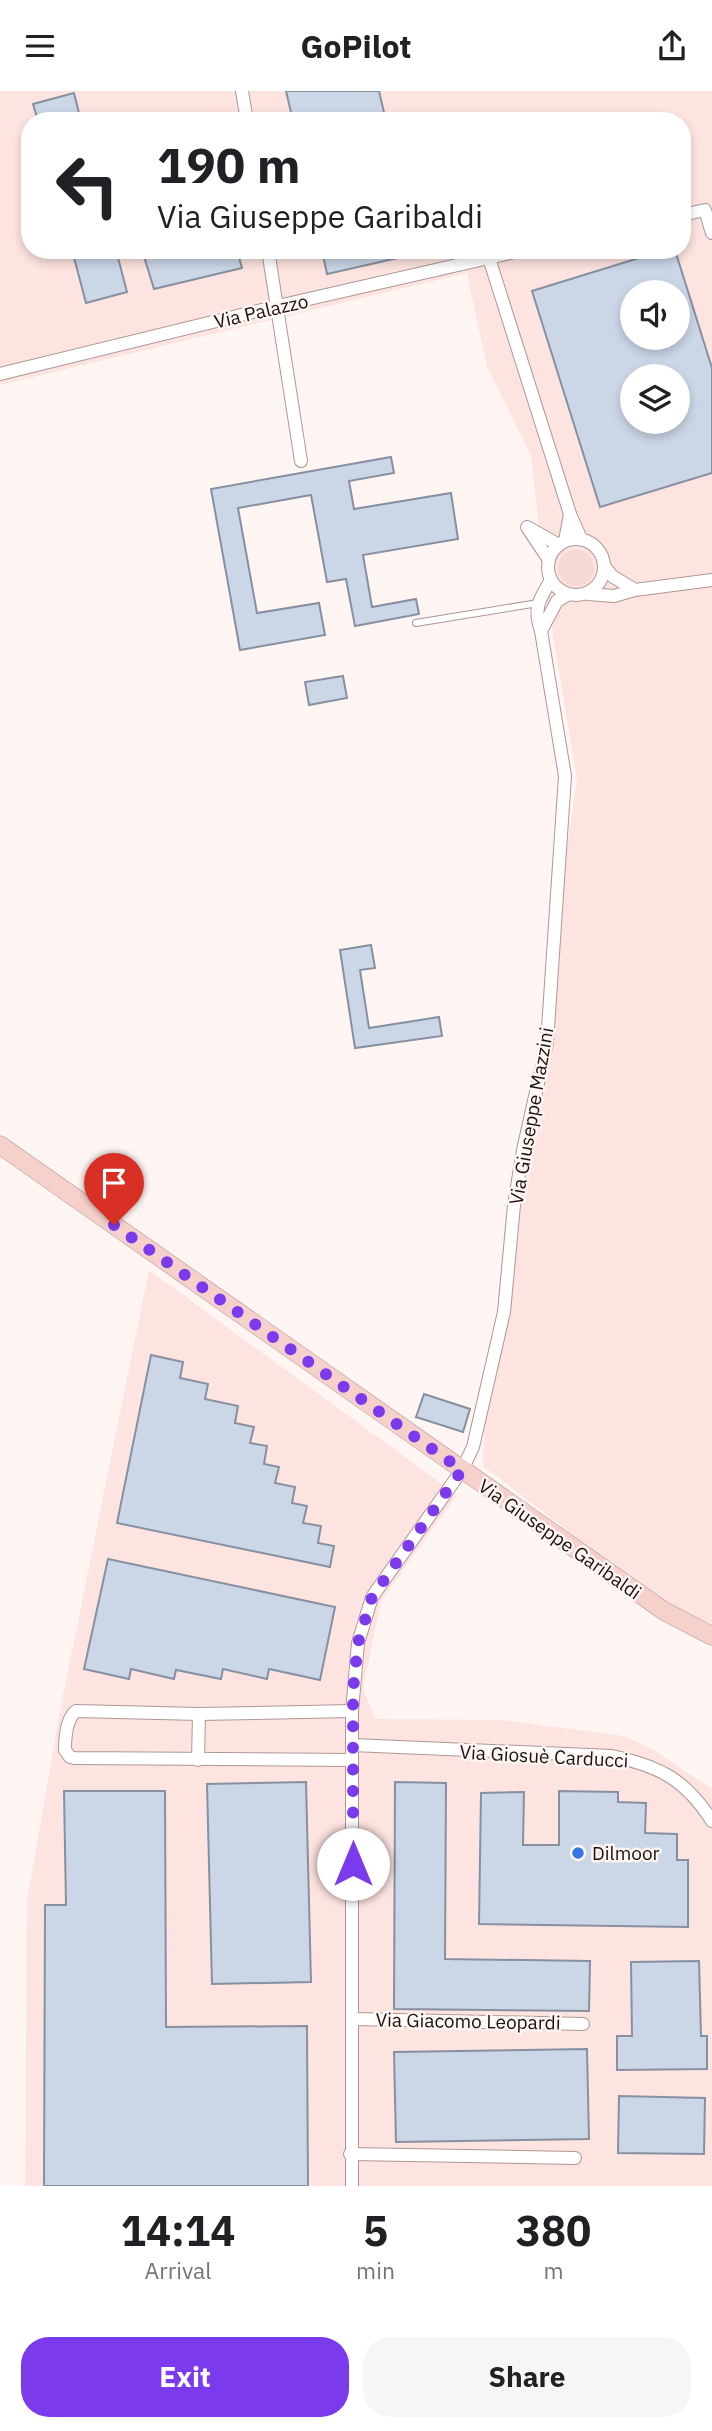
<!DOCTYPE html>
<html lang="en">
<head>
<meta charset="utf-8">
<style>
	:root { --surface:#fff; --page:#f6f6f6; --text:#202124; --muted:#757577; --accent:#7c3aed }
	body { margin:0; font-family:"IBM Plex Sans",sans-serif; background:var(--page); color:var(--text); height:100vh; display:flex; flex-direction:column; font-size:26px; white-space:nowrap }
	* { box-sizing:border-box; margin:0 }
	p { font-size:23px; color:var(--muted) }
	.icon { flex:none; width:38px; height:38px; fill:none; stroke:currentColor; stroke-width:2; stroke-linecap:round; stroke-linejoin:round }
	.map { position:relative; height:2095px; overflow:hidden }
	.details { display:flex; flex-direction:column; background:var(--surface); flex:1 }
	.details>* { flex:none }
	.guide { position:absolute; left:21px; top:21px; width:670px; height:147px; border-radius:28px; box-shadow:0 4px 10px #0003; background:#fff; color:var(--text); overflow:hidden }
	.tools { position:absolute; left:620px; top:189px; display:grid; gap:14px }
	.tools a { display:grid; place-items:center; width:70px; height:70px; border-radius:50%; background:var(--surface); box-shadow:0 4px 10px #0003; font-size:35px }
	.pin { position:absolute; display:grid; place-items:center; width:60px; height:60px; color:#fff; margin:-72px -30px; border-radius:50% 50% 50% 0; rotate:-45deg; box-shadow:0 0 7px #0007 }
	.pin .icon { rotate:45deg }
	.me { position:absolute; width:77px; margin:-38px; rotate:0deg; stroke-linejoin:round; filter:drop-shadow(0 0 5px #0008) }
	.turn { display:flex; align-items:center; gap:24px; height:147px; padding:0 21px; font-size:32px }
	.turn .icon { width:91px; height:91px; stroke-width:2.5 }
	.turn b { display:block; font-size:49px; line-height:60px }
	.eta { display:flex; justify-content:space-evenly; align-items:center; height:119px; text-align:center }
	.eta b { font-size:42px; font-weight:700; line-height:49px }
	.button { display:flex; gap:14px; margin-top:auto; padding:14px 21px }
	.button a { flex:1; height:80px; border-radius:28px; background:var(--accent); color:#fff; font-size:28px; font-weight:700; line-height:80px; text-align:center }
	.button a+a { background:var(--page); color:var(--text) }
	header { display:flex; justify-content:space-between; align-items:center; height:91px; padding:0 21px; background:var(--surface); font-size:32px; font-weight:700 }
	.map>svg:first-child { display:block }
	.built { fill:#fee4e0; fill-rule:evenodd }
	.green { fill:#f6d9d4 }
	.building { fill:#cbd6e7; stroke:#8690a0; stroke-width:2; fill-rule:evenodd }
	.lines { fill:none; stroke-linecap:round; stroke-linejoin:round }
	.lane-casing { stroke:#ad9794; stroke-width:8 }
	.street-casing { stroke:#ad9794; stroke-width:14 }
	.secondary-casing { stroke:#ad9794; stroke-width:19 }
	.lane { stroke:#fff; stroke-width:6 }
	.street { stroke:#fff; stroke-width:12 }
	.secondary { stroke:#f6d0ca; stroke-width:18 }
	.route { stroke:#7c3aed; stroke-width:12; stroke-dasharray:0 21.6 }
	.poi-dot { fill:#3477e5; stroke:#fff5f3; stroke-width:2.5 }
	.labels { text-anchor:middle; stroke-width:5; stroke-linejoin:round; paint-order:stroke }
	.street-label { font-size:19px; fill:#1a1211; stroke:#fff5f3 }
	.poi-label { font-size:19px; fill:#1a1211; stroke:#fff5f3; text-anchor:start }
</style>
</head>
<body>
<header><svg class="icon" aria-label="menu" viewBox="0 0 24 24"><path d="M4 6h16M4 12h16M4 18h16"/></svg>GoPilot<svg class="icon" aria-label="share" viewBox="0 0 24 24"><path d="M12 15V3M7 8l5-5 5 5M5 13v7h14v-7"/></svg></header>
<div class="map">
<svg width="712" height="2095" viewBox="0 0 712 2095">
	<rect width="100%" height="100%" fill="#fff5f3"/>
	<g class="built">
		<path d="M0 0H712V1537L700 1533 593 1459 483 1375 484 1338 577 687 549 522 531 365 487 276 467 182 0 294ZM30 30H682V159H30ZM632 201H677V247H632ZM632 285H677V331H632Z"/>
		<path d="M149 1179 457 1404 381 1510 363 1598 376 1628 503 1629 624 1645 652 1658 712 1698V2095H25L27 1810 62 1609Z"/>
	</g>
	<circle class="green" cx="576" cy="477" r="18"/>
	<g class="building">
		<path d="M286 0H379L386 30H293Z"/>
		<path d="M74 2 81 30H38L33 13Z"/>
		<path d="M72 159H116L127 201 86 212Z"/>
		<path d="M142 159H237L242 177 154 198Z"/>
		<path d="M322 159H410L411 164 327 183Z"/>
		<path d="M665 159H675L712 277V382L600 416 532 200ZM632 201H677V247H632ZM632 285H677V331H632Z"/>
		<path d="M391 366 394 382 349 390 354 418 451 402 458 448 363 464 372 516 416 508 419 523 355 535 346 488 327 491 311 404 238 417 257 522 319 512 325 544 240 559 211 398Z"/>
		<path d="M343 585 347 607 309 614 305 591Z"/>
		<path d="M371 854 375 877 360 879 369 937 439 926 442 945 355 957 340 859Z"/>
		<path d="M151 1264 183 1271 180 1287 208 1293 205 1308 238 1315 235 1332 254 1336 250 1352 267 1355 264 1373 279 1376 275 1392 295 1396 292 1412 307 1415 303 1432 321 1435 318 1452 334 1455 330 1476 117 1432Z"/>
		<path d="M424 1303 470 1318 463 1341 416 1326Z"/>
		<path d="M108 1468 335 1516 320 1589 269 1578 267 1588 223 1578 221 1588 176 1579 174 1588 131 1578 129 1588 84 1578Z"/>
		<path d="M306 1691 311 1891 212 1893 207 1693Z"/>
		<path d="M395 1691 446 1692 445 1868 590 1870 589 1920 394 1918Z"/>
		<path d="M64 1700H165L166 1936 307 1935 308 2095H44L45 1814H66Z"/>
		<path d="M559 1700 618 1701V1711L646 1712 645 1742 677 1743V1769H688V1836L479 1833 481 1702 524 1701 523 1754H559Z"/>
		<path d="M699 1870 701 1945H707V1978L617 1979V1945H632L631 1871Z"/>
		<path d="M587 1958 589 2048 396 2051 394 1961Z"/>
		<path d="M619 2005 705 2007 704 2063 618 2062Z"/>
	</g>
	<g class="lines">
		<g class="lane-casing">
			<path id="lane" d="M416 532 538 512"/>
		</g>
		<g class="street-casing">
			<g id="street">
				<path d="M242 0 247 30"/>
				<path d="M682 124 705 119 712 142"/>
				<path d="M268 159 301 370"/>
				<path d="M489 167 570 423"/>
				<path d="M0 283 278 215 523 159"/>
				<path d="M527 436 549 469"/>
				<path d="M529 437 559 454"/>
				<circle cx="576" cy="476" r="28"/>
				<path d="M565 450 570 423 581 448"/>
				<path d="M551 489C539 509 533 517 541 540L557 510 567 504"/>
				<path d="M635 499 712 489"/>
				<path d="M588 503 614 505 635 499 612 485 605 476"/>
				<path d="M352 1620 199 1623 76 1620C66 1628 65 1647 65 1659L70 1666 74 1667 352 1669"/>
				<path d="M352 1654 612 1665C659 1675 685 1688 712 1730"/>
				<path d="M198 1669 199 1623"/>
				<path d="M353 1928 583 1933"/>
				<path d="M350 2063 575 2067"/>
				<path d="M352 2095V1620L358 1552 372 1506 462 1379 473 1356 504 1221 514 1114 523 1059 547 952 565 685 541 540"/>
			</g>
		</g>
		<g class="secondary-casing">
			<path id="secondary" d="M0 1054 664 1520 712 1545"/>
		</g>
		<use href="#lane" class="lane"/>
		<use href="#street" class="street"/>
		<use href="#secondary" class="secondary"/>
	</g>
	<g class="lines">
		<path class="route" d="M114 1134 462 1379 372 1506 358 1552 353 1600V1773"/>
	</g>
	<circle class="poi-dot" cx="578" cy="1762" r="7"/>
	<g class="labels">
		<g class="street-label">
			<text transform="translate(261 220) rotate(-13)" y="7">Via Palazzo</text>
			<text transform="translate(531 1025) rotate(-80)" y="7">Via Giuseppe Mazzini</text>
			<text transform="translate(560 1448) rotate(35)" y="7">Via Giuseppe Garibaldi</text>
			<text transform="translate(544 1665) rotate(3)" y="7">Via Giosuè Carducci</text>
			<text transform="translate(468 1930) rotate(1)" y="7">Via Giacomo Leopardi</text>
		</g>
		<g class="poi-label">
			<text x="592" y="1769">Dilmoor</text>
		</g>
	</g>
</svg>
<div class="tools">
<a><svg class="icon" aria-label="sound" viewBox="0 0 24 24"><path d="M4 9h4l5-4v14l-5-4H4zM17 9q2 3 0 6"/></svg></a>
<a><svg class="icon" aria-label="layers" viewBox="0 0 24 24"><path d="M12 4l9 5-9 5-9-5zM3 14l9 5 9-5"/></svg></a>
</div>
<div class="pin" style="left:114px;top:1134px;background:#d93025"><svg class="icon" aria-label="arrive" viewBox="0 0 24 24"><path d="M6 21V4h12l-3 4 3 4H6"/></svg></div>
<svg class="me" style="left:353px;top:1773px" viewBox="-20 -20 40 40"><circle r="19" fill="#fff"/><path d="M0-13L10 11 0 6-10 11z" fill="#7c3aed"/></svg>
<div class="guide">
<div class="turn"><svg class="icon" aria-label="left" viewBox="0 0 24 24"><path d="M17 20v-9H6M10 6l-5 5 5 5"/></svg><div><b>190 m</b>Via Giuseppe Garibaldi</div></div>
</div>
</div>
<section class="details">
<div class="eta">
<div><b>14:14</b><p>Arrival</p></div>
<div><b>5</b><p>min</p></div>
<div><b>380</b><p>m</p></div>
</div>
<div class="button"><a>Exit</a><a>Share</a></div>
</section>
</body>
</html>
